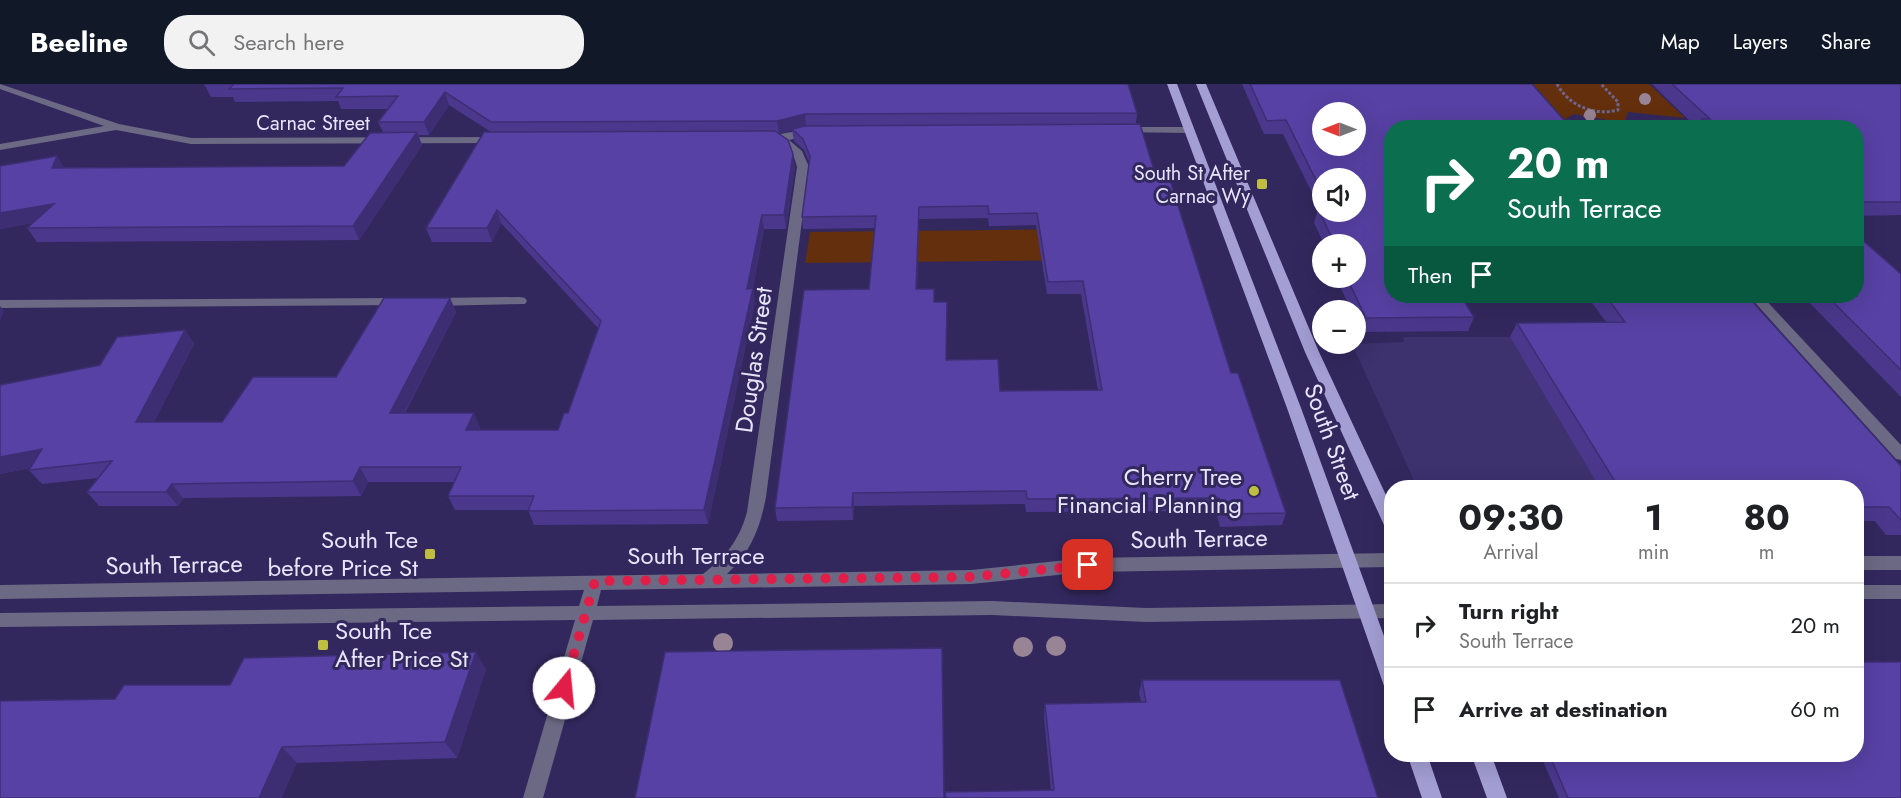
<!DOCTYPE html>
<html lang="en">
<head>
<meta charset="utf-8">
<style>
	:root { --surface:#fff; --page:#f2f2f2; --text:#202124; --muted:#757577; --line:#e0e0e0; --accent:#111827 }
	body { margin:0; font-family:Jost,sans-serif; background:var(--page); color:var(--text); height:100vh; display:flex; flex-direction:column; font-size:22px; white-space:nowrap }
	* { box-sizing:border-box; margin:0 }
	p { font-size:20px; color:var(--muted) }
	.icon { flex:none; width:33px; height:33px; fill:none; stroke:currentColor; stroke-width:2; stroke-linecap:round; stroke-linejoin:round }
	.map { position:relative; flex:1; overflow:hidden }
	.drawer { position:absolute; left:1384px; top:396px; width:480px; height:282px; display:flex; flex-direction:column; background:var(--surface); border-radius:24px; box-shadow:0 6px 24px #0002 }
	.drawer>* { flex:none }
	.guide { position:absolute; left:1384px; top:36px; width:480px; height:183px; border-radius:24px; box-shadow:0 6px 24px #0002; background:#0b6e4f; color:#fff; overflow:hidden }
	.needle { width:39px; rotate:270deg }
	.controls { position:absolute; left:1312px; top:18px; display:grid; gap:12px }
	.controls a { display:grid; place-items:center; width:54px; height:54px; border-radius:50%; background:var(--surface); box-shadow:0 6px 24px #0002; font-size:30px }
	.pin { position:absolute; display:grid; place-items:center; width:51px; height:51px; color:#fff; margin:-26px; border-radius:12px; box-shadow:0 3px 9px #0006 }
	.me { position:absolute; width:66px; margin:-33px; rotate:17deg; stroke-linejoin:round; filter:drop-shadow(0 0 4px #0008) }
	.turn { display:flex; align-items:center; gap:21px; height:126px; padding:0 24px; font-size:27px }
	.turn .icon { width:78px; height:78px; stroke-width:2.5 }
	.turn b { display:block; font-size:42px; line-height:51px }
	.then { display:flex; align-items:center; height:57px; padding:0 24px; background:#0003; gap:12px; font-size:22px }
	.eta { display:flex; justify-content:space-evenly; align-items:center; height:102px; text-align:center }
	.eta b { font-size:36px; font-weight:700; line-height:42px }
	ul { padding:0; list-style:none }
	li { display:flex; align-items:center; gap:18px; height:84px; padding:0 24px; border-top:2px solid var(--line) }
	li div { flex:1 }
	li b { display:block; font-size:22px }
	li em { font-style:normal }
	header { display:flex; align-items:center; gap:36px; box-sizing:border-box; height:84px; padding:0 30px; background:var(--accent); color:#fff }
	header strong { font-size:28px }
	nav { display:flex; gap:33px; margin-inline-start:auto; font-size:21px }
	.search { width:420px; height:54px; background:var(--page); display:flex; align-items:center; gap:15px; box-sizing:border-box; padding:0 21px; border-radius:24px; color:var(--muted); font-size:22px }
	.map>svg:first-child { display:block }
	.built { fill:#3d316e }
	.green { fill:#632f0d }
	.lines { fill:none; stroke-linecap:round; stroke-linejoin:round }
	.path { stroke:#6e6691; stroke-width:3; stroke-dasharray:3 2; stroke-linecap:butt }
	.minor { fill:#6c6984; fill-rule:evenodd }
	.major { fill:#a39ed4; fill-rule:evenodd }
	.tree { fill:#998495 }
	.wall { fill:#4b388d; fill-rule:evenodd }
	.shaded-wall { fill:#3d2e73 }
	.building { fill:#5741a4; stroke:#3d2e73; stroke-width:1.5; fill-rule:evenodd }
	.route { stroke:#e11d48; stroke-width:10; stroke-dasharray:0 18 }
	.poi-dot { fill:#bfbe41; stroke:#33285e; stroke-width:2 }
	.labels { text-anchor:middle; stroke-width:6; stroke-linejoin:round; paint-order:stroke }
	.far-street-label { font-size:20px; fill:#e7e5fa; stroke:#33285e }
	.far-poi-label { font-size:20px; fill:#e7e5fa; stroke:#33285e; text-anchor:end }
	.street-label { font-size:24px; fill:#e7e5fa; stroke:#33285e }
	.poi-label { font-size:24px; fill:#e7e5fa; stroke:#33285e; text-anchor:end }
</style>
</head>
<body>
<header>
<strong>Beeline</strong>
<div class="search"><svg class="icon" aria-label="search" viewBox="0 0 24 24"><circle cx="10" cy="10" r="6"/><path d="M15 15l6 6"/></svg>Search here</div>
<nav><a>Map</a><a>Layers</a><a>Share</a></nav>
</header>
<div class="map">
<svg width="1901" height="714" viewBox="0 0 1901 714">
	<rect width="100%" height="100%" fill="#33285e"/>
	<path class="built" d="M1403 253H1686L1857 404 1417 403 1352 260 1404 258Z"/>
	<g class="green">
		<path d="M1533 0H1649L1685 34 1628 28 1624 39 1574 30 1564 36Z"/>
		<path d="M1183 144 1193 175 805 179 810 148Z"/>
	</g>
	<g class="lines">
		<g class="path">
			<path d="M1557 0C1569 22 1594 32 1618 26V18L1601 0"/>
			<path d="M1584 33 1590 25"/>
		</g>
		<g class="minor">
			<path d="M0 0 119 40 191 54 498 53 503 56 498 59 191 60 116 46 0 66V60L104 42 0 5Z"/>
			<path d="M1121 43H1189L1194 46 1189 49 1117 48 1116 46Z"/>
			<path d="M812 45 816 46V50L789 56 802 67 809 83 766 413C760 444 751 468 727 490L971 486 1087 474 1392 469V483L1087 488 971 500 601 506 597 522 992 517 1146 524 1392 520V534L1146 538 992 531 593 536 543 714H523L575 536 0 543V529L579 522 584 506 0 515V501L703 490C726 472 739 457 747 428L797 83C790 51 775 66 760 55 765 51 802 47 812 45Z"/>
			<path d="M1749 212H1762L1901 361V376L1896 375Z"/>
			<path d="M520 213 525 214 527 217 525 220 433 222 426 218 433 214Z"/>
			<path d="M400 214 407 218 405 221 0 224V216Z"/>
			<rect x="1857" y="472" width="44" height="14"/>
			<rect x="1857" y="501" width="44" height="14"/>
		</g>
		<g class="major">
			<path d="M1167 0H1177L1301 324 1392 574V607L1385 605 1383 599 1287 324Z"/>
			<path d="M1196 0H1206L1319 268 1392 424V447L1386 445 1384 441 1305 268Z"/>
			<path d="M1407 670H1427L1442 714H1422Z"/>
			<path d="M1471 670H1491L1507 714H1487Z"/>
		</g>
	</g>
	<g class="tree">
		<circle cx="1645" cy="15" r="6"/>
		<circle cx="1590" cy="31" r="6"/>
		<circle cx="723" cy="559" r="10"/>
		<circle cx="1056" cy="562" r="10"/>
		<circle cx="1023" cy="563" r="10"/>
	</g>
	<g class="wall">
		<path d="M204 0H1128L1137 29 1136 40 1231 289 1286 429 1282 441 1220 443 1216 427 1026 428 1025 420 854 422 853 436 777 437 775 424 869 205 875 144 803 145 802 133 809 78 804 66 794 57 792 46 778 50 793 70 795 83 786 145H764L753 204 755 218 708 440 534 441 528 426H455L448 412 455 398H368L361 412 183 414 178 422H99L87 408 98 394 42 400 29 386 30 384 0 390V301L100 281 185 246 194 260 154 338H222L336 293 450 214 456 228 405 329 480 343 479 346H558L568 329 598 244 501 139 492 158H432L426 144 491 48 449 21 429 51H418L422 61 359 156 37 158 27 144 33 139 0 145V82L65 84 344 82 383 48 378 38 388 25H341L338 17 235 18 233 13H211ZM988 134 989 142 1036 141 1047 210H1081L1098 306 1000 307 946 276 934 218 917 205 919 135Z"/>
		<path d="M1242 0H1532L1392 44V212L1474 233 1468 247 1361 248 1356 238V226H1351L1336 194H1356V160H1324L1314 139 1318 125H1320L1283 50H1264ZM1323 94 1356 128H1323Z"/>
		<path d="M1652 0H1901V131L1857 132V44H1697Z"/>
		<path d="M1901 190V313L1803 212H1857Z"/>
		<path d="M1587 212H1758L1753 219 1901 382V451H1886L1875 437H1857V404H1600L1510 253 1517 239 1606 238Z"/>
		<path d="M486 585 457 674 297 679 115 615 230 601Z"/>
		<path d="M1142 596 1378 714 1051 707 1044 633 1045 620 1141 618 1139 609Z"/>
		<path d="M1540 670H1857L1901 714H1559Z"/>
	</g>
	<g class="shaded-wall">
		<path d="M445 8 449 21 429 51 424 38Z"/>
		<path d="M805 30 806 43 779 50 777 37Z"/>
		<path d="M417 48 422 61 359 156 353 142Z"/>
		<path d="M793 70 795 83 786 145 784 131Z"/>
		<path d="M57 72 66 86 52 84Z"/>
		<path d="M54 120 63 134 0 145V129Z"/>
		<path d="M919 123V135L916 218V205Z"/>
		<path d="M497 126 501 139 492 158 487 144Z"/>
		<path d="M762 131 764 145 750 219 747 205Z"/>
		<path d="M753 204 755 218 708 440 704 426Z"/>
		<path d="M1755 212H1758L1753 219 1751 216Z"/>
		<path d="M450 214 456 228 397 343 390 329Z"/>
		<path d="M0 222 4 227 0 237Z"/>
		<path d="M185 246 194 260 147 352 136 338Z"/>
		<path d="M474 329 480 343 472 360 466 346Z"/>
		<path d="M42 365 54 379 0 390V373Z"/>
		<path d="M360 383 368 398 361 412 353 397Z"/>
		<path d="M172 400 183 414 178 422 166 408Z"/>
		<path d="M853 409 854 422 853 436 852 423Z"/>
		<path d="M476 568 486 585 457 674 445 658Z"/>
		<path d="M282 663 297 679 282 714H259Z"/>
	</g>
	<g class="building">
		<path d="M204 0H1128L1137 29 805 30 777 37 491 38 445 8 424 38H378L398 12 336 13 343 4 229 5 234 0Z"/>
		<path d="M1250 0H1532L1564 36H1569L1576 44H1392V212H1461L1474 233 1366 234 1347 194H1356V160H1335L1318 125H1323V128H1356V94H1323V110L1286 36 1267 37ZM1323 28H1356V62H1323Z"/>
		<path d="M1672 0H1901V118H1857V44H1710L1702 35H1710Z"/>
		<path d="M1140 40 1157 96H1170L1231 289H1238L1286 429 1224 430 1219 414 1027 415 1026 407 853 409 852 423 775 424 804 206 869 205 876 132 802 133 810 72 803 55 792 45 805 42ZM988 122 989 130 1037 129 1048 198 1083 197 1102 306 1000 307 998 275 946 276 947 218H934V205H916L919 123Z"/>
		<path d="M775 47 788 56 793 70 784 131H762L747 205 753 204 704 426 528 427 534 412H448L461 383H360L353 397 172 400 166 408H87L112 377 29 386 42 365 0 373V301L100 281 117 253 185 246 136 338H222L253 293H336L384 214H450L390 329H474L466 346H558L564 329H568L601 237 497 126 487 144H426L484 48Z"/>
		<path d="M417 48 353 142 27 144 54 120 0 129V82L57 72 52 84 344 82 370 49Z"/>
		<path d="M1857 151 1901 190V286L1827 212H1857Z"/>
		<path d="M1606 212H1755L1751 216 1901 382V436L1889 423H1857V404H1619L1517 239 1625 238Z"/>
		<path d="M942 564 944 714H635L665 568Z"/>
		<path d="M476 568 445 658 282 663 259 714H0V617L115 615 124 601H230L244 574Z"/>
		<path d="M1857 578H1901V714H1568L1549 670H1857Z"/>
		<path d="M1142 596H1340L1378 714H946L945 708 1054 706 1045 620 1146 618Z"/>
	</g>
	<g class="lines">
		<path class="route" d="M564 604 595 497 971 493 1088 481"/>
	</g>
	<g class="poi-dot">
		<rect x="1256" y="94" width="12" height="12" rx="3"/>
		<circle cx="1254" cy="407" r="6"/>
		<rect x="424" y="464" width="12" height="12" rx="3"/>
		<rect x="317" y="555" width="12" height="12" rx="3"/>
	</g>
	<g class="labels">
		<g class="far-street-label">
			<text x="313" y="46">Carnac Street</text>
		</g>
		<g class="far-poi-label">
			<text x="1250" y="96">South St After<tspan x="1250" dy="23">Carnac Wy</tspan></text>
		</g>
		<g class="street-label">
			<text transform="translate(754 276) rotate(-82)" y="8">Douglas Street</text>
			<text transform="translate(1332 358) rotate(70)" y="8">South Street</text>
			<text transform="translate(1199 455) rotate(-1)" y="8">South Terrace</text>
			<text x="696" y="480">South Terrace</text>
			<text transform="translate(174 481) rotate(-1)" y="8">South Terrace</text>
		</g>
		<g class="poi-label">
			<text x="1242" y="401">Cherry Tree<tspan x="1242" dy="28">Financial Planning</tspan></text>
			<text x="418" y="464">South Tce<tspan x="418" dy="28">before Price St</tspan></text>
			<text x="335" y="555" text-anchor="start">South Tce<tspan x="335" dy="28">After Price St</tspan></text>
		</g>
	</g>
</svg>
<div class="controls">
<a><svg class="needle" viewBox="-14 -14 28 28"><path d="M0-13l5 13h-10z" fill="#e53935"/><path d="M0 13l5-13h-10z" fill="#757577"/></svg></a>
<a><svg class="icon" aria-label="sound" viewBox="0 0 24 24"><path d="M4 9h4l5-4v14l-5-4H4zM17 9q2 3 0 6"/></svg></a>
<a>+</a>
<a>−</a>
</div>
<div class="pin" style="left:1088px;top:481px;background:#d93025"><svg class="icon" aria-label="arrive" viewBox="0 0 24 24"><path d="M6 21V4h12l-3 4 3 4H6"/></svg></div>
<svg class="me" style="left:564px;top:604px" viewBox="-20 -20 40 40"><circle r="19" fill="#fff"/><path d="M0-13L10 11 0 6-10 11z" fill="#e11d48"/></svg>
<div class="guide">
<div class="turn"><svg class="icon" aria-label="right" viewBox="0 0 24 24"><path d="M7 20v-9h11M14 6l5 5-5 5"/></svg><div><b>20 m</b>South Terrace</div></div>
<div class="then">Then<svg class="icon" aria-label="arrive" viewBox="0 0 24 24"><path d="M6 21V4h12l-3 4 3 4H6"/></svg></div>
</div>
<section class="drawer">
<div class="eta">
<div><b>09:30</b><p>Arrival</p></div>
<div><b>1</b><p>min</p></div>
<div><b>80</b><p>m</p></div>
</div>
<ul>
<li><svg class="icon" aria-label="right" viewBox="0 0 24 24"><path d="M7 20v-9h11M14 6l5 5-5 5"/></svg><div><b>Turn right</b><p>South Terrace</p></div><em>20 m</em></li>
<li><svg class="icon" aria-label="arrive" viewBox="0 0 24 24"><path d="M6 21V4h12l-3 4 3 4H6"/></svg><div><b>Arrive at destination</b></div><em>60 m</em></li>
</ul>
</section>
</div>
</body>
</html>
